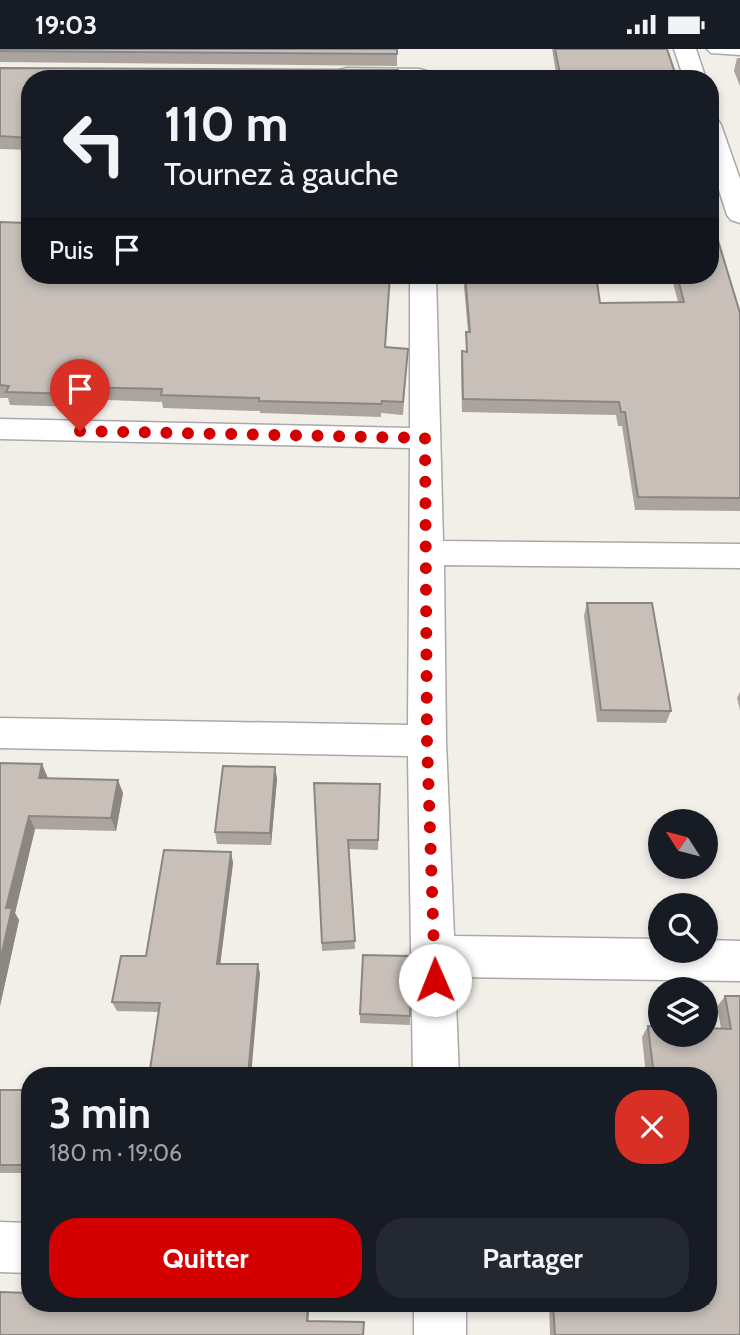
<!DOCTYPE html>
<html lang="fr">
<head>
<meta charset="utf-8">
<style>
	:root { --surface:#171b24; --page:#242831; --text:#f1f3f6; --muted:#9ea1a6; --accent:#d40000 }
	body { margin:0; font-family:Cabin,sans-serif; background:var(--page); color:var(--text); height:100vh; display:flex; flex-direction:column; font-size:26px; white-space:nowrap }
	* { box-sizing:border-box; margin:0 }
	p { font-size:23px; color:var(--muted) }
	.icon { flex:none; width:38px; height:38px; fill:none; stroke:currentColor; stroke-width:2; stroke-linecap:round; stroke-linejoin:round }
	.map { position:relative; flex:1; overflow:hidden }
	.sheet { position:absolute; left:21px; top:1018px; width:696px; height:245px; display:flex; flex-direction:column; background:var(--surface); border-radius:28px; box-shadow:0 4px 10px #0003 }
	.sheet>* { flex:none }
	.guide { position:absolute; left:21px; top:21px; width:698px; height:214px; border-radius:28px; box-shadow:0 4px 10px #0003; background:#171b24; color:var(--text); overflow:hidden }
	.needle { width:46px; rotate:306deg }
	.controls { position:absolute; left:648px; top:760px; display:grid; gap:14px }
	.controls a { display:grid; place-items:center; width:70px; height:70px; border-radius:50%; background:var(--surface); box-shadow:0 4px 10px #0003; font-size:35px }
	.pin { position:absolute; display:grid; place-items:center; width:60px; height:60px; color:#fff; margin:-72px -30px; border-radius:50% 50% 50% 0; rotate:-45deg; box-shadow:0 0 7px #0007 }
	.pin .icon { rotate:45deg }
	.me { position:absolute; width:77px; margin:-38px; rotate:359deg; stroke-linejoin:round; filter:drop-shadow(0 0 5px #0008) }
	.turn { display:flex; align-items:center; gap:24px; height:147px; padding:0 28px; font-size:32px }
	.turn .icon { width:91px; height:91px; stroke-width:2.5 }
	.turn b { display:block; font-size:49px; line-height:60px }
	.then { display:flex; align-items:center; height:66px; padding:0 28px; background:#0003; gap:14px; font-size:26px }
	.round { display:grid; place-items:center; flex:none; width:74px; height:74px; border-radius:28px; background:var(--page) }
	.overview { display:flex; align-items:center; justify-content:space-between; height:119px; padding:0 28px }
	h1 { font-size:42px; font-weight:800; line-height:52px }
	.action { display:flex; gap:14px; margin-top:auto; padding:14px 28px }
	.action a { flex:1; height:80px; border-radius:28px; background:var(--accent); color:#fff; font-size:28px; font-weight:800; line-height:80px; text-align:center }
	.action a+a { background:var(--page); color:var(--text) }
	.status { display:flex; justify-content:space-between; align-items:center; height:49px; padding:0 35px; background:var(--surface); direction:ltr }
	.status svg { height:19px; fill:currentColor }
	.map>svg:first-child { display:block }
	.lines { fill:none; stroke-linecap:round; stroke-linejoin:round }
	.street-casing { stroke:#a9a9a9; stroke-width:3 }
	.street { fill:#fff; fill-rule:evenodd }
	.wall { fill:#aba49e }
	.shaded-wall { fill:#8b8681 }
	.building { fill:#c7bfb8; stroke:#8b8681; stroke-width:2 }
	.route { stroke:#d40000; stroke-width:12; stroke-dasharray:0 21.6 }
</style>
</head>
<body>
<div class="status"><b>19:03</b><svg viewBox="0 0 49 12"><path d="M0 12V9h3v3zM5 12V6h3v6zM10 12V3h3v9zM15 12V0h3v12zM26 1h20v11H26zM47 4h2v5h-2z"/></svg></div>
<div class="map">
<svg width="740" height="1286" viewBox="0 0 740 1286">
	<rect width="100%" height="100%" fill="#f2efe9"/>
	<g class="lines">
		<g class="street-casing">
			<g id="street">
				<path d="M674 0H696L706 30H684Z"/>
				<path d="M707 0H740V6L711 4Z"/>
				<path d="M347 19 419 20 427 22 430 27 428 30H339L336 26 339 21Z"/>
				<path d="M710 69 718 71 721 76 740 130V174L731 171 727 166 710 113Z"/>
				<path d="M410 226H436L443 492 740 495V519L444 516 446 692 454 887 660 890V901H705V891L740 892V932L455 928 459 1027H413L408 707 0 699V669L408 676 410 399 0 390V370L410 379Z"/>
				<path d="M0 1173 30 1174V1224L0 1223Z"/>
				<rect x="414" y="1255" width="52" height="31"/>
			</g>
		</g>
		<use href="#street" class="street"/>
	</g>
	<g class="wall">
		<path d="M0 0 397 5V17L0 13Z"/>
		<path d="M552 0H657L677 30H557Z"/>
		<path d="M737 9H740V37L734 22Z"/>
		<path d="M0 19 30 30V101L0 100Z"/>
		<path d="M0 173 386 298 408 300 403 366 381 364V368L260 364V362L163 359 162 353 80 350 78 358 10 356 8 349H0Z"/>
		<path d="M463 226H596L600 254 678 253 671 226H710L740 264V462L635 461 622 377H618L616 366 462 363 461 315 462 302H466V283H468Z"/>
		<path d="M587 554 671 662 666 674 597 673 584 567Z"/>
		<path d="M740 643V662L737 649Z"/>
		<path d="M0 714 48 730 123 744 116 782 35 780 15 864 19 871 0 957Z"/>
		<path d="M275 718 277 730 271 796 217 795 215 783Z"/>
		<path d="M314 734 380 735 378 801 349 800 355 900 322 902Z"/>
		<path d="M231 803 233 814 220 915 260 925 159 963 117 962 112 953 146 907Z"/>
		<path d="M725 947H740V1286H550L549 1255H709V1027H646L642 988 648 977 721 979 717 958Z"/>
		<path d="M360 965 410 967V976L360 974Z"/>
		<rect x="0" y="1041" width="30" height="83"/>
	</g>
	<g class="shaded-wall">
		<path d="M77 338 80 350 78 358 75 345Z"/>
		<path d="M42 715 48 729 45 743 39 729Z"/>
		<path d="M275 718 277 730 271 796 270 784Z"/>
		<path d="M118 731 123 744 116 782 111 769Z"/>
		<path d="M29 767 35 780 15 864 19 871 0 957V912L6 859Z"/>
		<path d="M231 803 233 814 219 925 217 915Z"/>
		<path d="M258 915 260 925 251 1027H248Z"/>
		<path d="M308 1256 309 1261 308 1277 307 1272Z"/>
	</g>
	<g class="building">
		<path d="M0 0H397V5L0 2Z"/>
		<path d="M555 0H667L677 30H561Z"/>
		<path d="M0 19 398 21V30H30V89L0 87Z"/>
		<path d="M710 165 740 264V449L638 448 625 363H621L619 353 463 350 462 302 467 303 466 283H470L465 226H596L600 254 684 253 677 226H710Z"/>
		<path d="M30 171V226H390L385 298 408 300 403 353 382 352 381 355 259 352V349L161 346 162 340 77 338 75 345 6 343 9 337 0 336V173L27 174Z"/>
		<path d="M587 554H652L671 662 601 661Z"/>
		<path d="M0 714 42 715 39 729 118 731 111 769 29 767 6 859H12L0 912Z"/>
		<path d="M223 717 275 718 270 784 215 783Z"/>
		<path d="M314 734 380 735 378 791H348L355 892 322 894Z"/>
		<path d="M164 801 231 803 217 915H258L248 1027H149L160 954 112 953 121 907H146Z"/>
		<path d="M363 906 409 907 410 967 360 965Z"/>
		<path d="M725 947H740V1286H555L553 1255H709V1027H654L648 977 660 978V985H705V979L731 980Z"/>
		<rect x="0" y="1041" width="30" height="75"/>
		<path d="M0 1243 30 1244V1255L308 1256 307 1272 364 1273 363 1286H0Z"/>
	</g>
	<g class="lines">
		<path class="route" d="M80 382 425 389 427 692 435 931"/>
	</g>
</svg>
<div class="controls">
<a><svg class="needle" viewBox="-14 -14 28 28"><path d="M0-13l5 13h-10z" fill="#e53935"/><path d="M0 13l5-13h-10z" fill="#9ea1a6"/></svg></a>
<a><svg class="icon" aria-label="search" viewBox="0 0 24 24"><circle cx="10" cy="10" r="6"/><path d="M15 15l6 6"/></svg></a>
<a><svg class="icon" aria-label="layers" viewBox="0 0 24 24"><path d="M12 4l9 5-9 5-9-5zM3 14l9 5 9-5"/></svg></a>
</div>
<div class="pin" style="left:80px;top:382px;background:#d93025"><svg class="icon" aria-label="arrive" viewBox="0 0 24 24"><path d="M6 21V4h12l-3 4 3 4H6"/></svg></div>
<svg class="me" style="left:435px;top:931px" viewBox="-20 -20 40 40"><circle r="19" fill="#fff"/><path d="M0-13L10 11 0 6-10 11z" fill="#d40000"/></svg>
<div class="guide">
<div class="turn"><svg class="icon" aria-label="left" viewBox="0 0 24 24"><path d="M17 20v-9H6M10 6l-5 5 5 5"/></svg><div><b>110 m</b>Tournez à gauche</div></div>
<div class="then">Puis<svg class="icon" aria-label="arrive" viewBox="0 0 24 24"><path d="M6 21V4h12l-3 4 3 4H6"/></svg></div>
</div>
<section class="sheet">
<div class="overview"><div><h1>3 min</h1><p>180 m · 19:06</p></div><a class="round" style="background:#d93025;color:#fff"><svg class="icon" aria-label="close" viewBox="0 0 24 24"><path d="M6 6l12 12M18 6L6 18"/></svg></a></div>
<div class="action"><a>Quitter</a><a>Partager</a></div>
</section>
</div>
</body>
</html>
